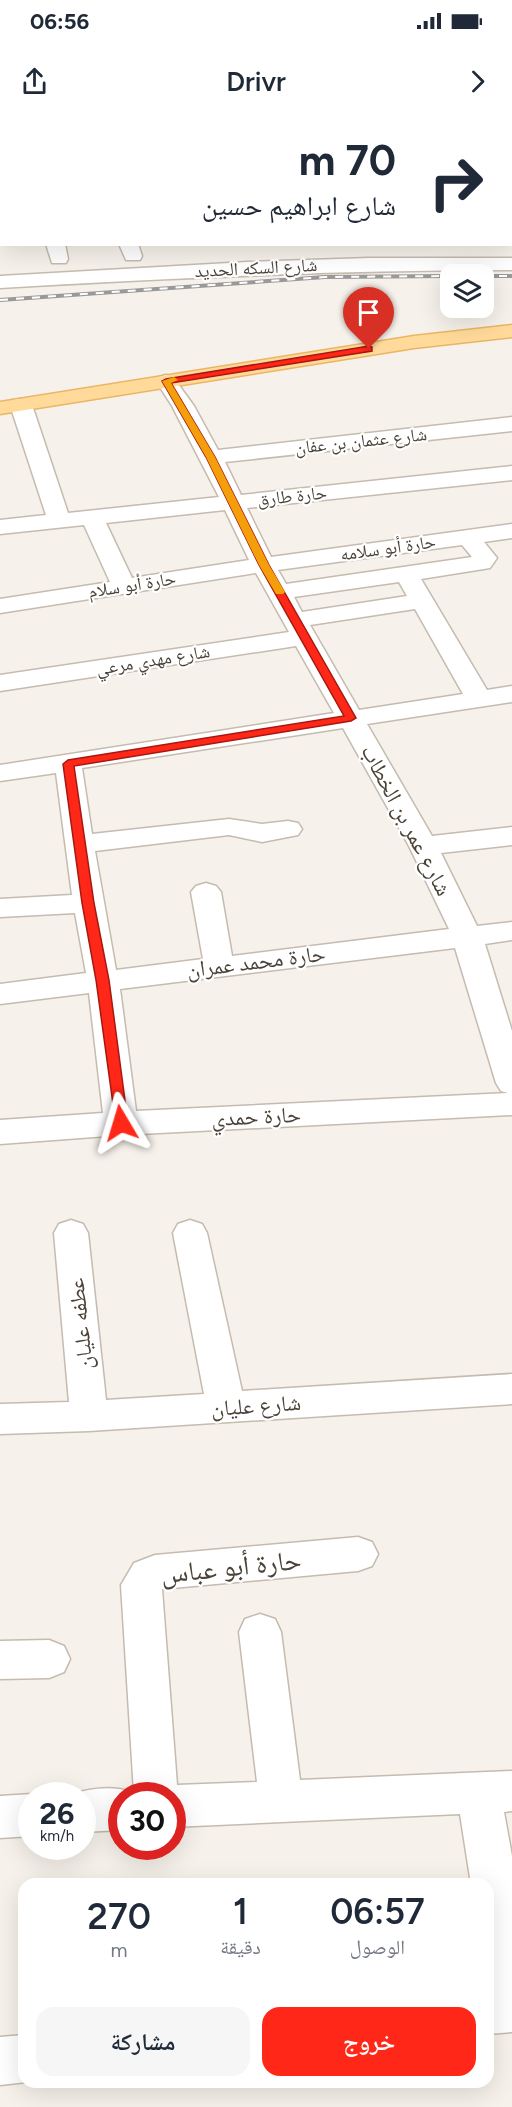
<!DOCTYPE html>
<html lang="ar">
<head>
<meta charset="utf-8">
<style>
  :root { --surface:#fff; --page:#f6f6f7; --text:#1f2937; --muted:#747a83; --accent:#ff2718 }
  body { margin:0; font-family:Figtree,"Noto Naskh Arabic",sans-serif; background:var(--page); color:var(--text); direction:rtl; height:100vh; display:flex; flex-direction:column; font-size:22px; white-space:nowrap }
  * { box-sizing:border-box; margin:0 }
  p { font-size:20px; color:var(--muted) }
  .icon { flex:none; width:33px; height:33px; fill:none; stroke:currentColor; stroke-width:2; stroke-linecap:round; stroke-linejoin:round }
  .map { position:relative; flex:1; overflow:hidden; direction:ltr }
  .details { position:absolute; left:18px; top:1758px; width:476px; height:210px; display:flex; flex-direction:column; background:var(--surface); border-radius:18px; box-shadow:0 6px 24px #0002; direction:rtl }
  .details>* { flex:none }
  .guide { position:absolute; left:0px; top:0px; width:513px; height:126px; box-shadow:0 6px 24px #0002; direction:rtl; background:#fff; color:var(--text); overflow:hidden }
  .fabs { position:absolute; left:440px; top:144px; display:grid; gap:12px }
  .fabs a { display:grid; place-items:center; width:54px; height:54px; border-radius:12px; background:var(--surface); box-shadow:0 6px 24px #0002; font-size:30px }
  .speed { position:absolute; left:18px; top:1662px; display:flex; gap:12px; font-size:30px; font-weight:700; text-align:center }
  .speed>* { display:grid; place-content:center; width:78px; height:78px; border-radius:50%; background:var(--surface); box-shadow:0 6px 24px #0002; line-height:1 }
  .speed small { font-size:15px; font-weight:400 }
  .speed .limit { border:9px solid #d22; background:#fff; color:#111 }
  .pin { position:absolute; display:grid; place-items:center; width:51px; height:51px; color:#fff; margin:-62px -26px; border-radius:50% 50% 50% 0; rotate:-45deg; box-shadow:0 0 6px #0007 }
  .pin .icon { rotate:45deg }
  .me { position:absolute; width:66px; margin:-33px; rotate:353deg; stroke-linejoin:round; filter:drop-shadow(0 0 4px #0008) }
  .turn { display:flex; align-items:center; gap:21px; height:126px; padding:0 18px; font-size:27px }
  .turn .icon { width:78px; height:78px; stroke-width:2.5 }
  .turn b { display:block; font-size:42px; line-height:51px }
  .eta { display:flex; justify-content:space-evenly; align-items:center; height:102px; text-align:center }
  .eta b { font-size:36px; font-weight:600; line-height:42px }
  .cta { display:flex; gap:12px; margin-top:auto; padding:12px 18px }
  .cta a { flex:1; height:69px; border-radius:18px; background:var(--accent); color:#fff; font-size:24px; font-weight:600; line-height:69px; text-align:center }
  .cta a+a { background:var(--page); color:var(--text) }
  .status { display:flex; justify-content:space-between; align-items:center; height:42px; padding:0 30px; background:var(--surface); direction:ltr }
  .status svg { height:16px; fill:currentColor }
  header { display:flex; justify-content:space-between; align-items:center; height:78px; padding:0 18px; background:var(--surface); font-size:27px; font-weight:600 }
  .map>svg:first-child { display:block }
  .lines { fill:none; stroke-linecap:round; stroke-linejoin:round }
  .minor-casing { stroke:#c5bbaf; stroke-width:3 }
  .major-casing { stroke:#eab664; stroke-width:3 }
  .minor { fill:#fff; fill-rule:evenodd }
  .major { fill:#ffda9a; fill-rule:evenodd }
  .rail-casing { stroke:#999; stroke-width:4 }
  .rail { stroke:#fff; stroke-width:2; stroke-dasharray:8; stroke-linecap:butt }
  .route { fill:#ff2718; stroke:#a61910; stroke-width:1.5 }
  .slow { fill:#f59e0b }
  .labels { text-anchor:middle; stroke-width:4.5; stroke-linejoin:round; paint-order:stroke }
  .far-street-label { font-size:18px; fill:#4b4238; stroke:#fff }
  .street-label { font-size:22px; fill:#4b4238; stroke:#fff }
  .near-street-label { font-size:27px; fill:#4b4238; stroke:#fff }
</style>
</head>
<body>
<div class="status"><b>06:56</b><svg viewBox="0 0 49 12"><path d="M0 12V9h3v3zM5 12V6h3v6zM10 12V3h3v9zM15 12V0h3v12zM26 1h20v11H26zM47 4h2v5h-2z"/></svg></div>
<header><svg class="icon" aria-label="forward" viewBox="0 0 24 24"><path d="M9 5l7 7-7 7"/></svg>Drivr<svg class="icon" aria-label="share" viewBox="0 0 24 24"><path d="M12 15V3M7 8l5-5 5 5M5 13v7h14v-7"/></svg></header>
<div class="map">
<svg width="512" height="1987" viewBox="0 0 512 1987">
  <rect width="100%" height="100%" fill="#f6f1ea"/>
  <g class="lines">
    <g class="minor-casing">
      <g id="minor">
        <path d="M 129,0 L 145,0 L 146,2 L 129,2 Z"/>
        <path d="M 258,0 L 274,0 L 275,2 L 258,2 Z"/>
        <path d="M 358,0 L 374,0 L 375,2 L 358,2 Z"/>
        <path d="M 446,0 L 464,0 L 465,2 L 447,2 Z"/>
        <rect x="0" y="63" width="2" height="10"/>
        <path d="M 46,124 L 65,124 L 68,139 L 66,143 L 52,143 Z"/>
        <path d="M 119,124 L 138,124 L 142,136 L 140,140 L 126,140 Z"/>
        <path d="M 369,138 L 512,138 L 512,150 C 341,150 171,158 0,168 L 0,156 L 247,142 Z"/>
        <path d="M 166,255 L 173,257 L 194,286 L 218,330 L 512,297 L 512,311 L 225,342 L 241,375 L 512,346 L 512,360 L 247,388 L 271,437 L 512,404 L 512,418 L 484,422 L 497,438 L 490,448 L 421,459 L 487,570 L 512,566 L 512,582 L 367,604 L 432,716 L 512,707 L 512,725 L 441,733 L 477,806 L 512,802 L 512,820 L 485,824 L 512,911 L 512,995 L 121,1015 L 0,1024 L 0,1000 L 103,993 L 89,873 L 0,884 L 0,864 L 86,853 L 75,793 L 0,797 L 0,779 L 72,775 L 56,653 L 0,661 L 0,645 L 334,593 L 296,526 L 0,571 L 0,555 L 289,512 L 256,453 L 0,493 L 0,479 L 110,462 L 84,405 L 0,414 L 0,400 L 46,395 L 10,285 L 13,280 L 21,279 L 29,280 L 32,285 L 68,393 L 219,377 L 172,286 L 156,261 L 159,257 ZM 225,390 L 249,440 L 132,458 L 106,403 ZM 462,425 L 472,437 L 286,464 L 278,450 ZM 399,462 L 407,476 L 302,492 L 294,477 ZM 415,489 L 463,574 L 359,590 L 310,505 ZM 343,608 L 409,726 L 449,809 L 232,836 L 221,772 L 216,766 L 206,763 L 196,766 L 191,772 L 203,839 L 116,850 L 95,731 L 229,715 L 262,722 L 298,715 L 302,709 L 298,703 L 288,701 L 262,704 L 229,699 L 92,714 L 82,648 ZM 455,828 L 496,963 L 501,971 L 508,973 L 136,991 L 120,869 Z"/>
        <path d="M 71,1100 L 83,1104 L 88,1113 L 106,1280 L 204,1274 L 173,1113 L 178,1104 L 190,1100 L 202,1104 L 207,1113 L 242,1271 L 512,1254 L 512,1284 L 89,1311 L 0,1314 L 0,1284 L 69,1282 L 54,1113 L 59,1104 Z"/>
        <path d="M 358,1417 L 372,1422 L 378,1434 L 372,1446 L 358,1451 L 162,1469 L 177,1665 L 257,1662 L 239,1512 L 245,1499 L 260,1494 L 275,1499 L 281,1512 L 300,1660 L 512,1651 L 512,1691 L 504,1692 L 512,1736 L 512,1912 L 488,1914 L 488,1764 L 471,1764 L 460,1694 L 172,1707 L 172,1676 L 122,1676 L 122,1710 L 82,1712 L 82,1676 L 68,1676 C 88,1668 114,1665 134,1673 L 121,1465 L 134,1443 L 155,1435 Z"/>
        <path d="M 49,1520 L 64,1526 L 70,1539 L 64,1552 L 49,1558 L 0,1559 L 0,1521 Z"/>
        <path d="M 32,1674 L 35,1676 L 32,1676 L 32,1716 L 0,1718 L 0,1676 Z"/>
        <path d="M 24,1915 L 24,1962 L 27,1962 L 0,1965 L 0,1917 Z"/>
      </g>
    </g>
    <g class="major-casing">
      <path id="major" d="M 512,205 L 512,217 L 414,228 L 0,294 L 0,282 L 414,216 Z"/>
    </g>
    <use href="#minor" class="minor"/>
    <use href="#major" class="major"/>
    <g class="rail-casing">
      <g id="rail">
        <path d="M 483,156 L 512,156"/>
        <path d="M 0,180 L 325,157 L 450,156"/>
      </g>
    </g>
    <use href="#rail" class="rail"/>
  </g>
  <path class="route" d="M 369,226 L 372,227 L 372,231 L 171,263 L 215,337 L 269,445 L 356,598 L 351,601 L 74,646 L 94,783 L 109,860 L 128,1003 L 126,1006 L 116,1006 L 96,860 L 82,783 L 63,644 L 68,640 L 344,596 L 259,445 L 206,337 L 162,261 L 166,259 Z"/>
  <path class="slow" d="M 174,257 L 178,260 L 171,263 L 215,337 L 269,445 L 285,472 L 283,474 L 276,474 L 259,445 L 206,337 L 162,261 Z"/>
  <g class="labels">
    <g class="far-street-label">
      <text transform="translate(256 148) rotate(-3)" y="6">شارع السكه الحديد</text>
      <text transform="translate(361 321) rotate(-6)" y="6">شارع عثمان بن عفان</text>
      <text transform="translate(292 376) rotate(-6)" y="6">حارة طارق</text>
      <text transform="translate(388 428) rotate(-8)" y="6">حارة أبو سلامه</text>
      <text transform="translate(132 465) rotate(-9)" y="6">حارة أبو سلام</text>
      <text transform="translate(153 540) rotate(-9)" y="6">شارع مهدي مرعي</text>
    </g>
    <g class="street-label">
      <text transform="translate(407 700) rotate(62)" y="8">شارع عمر بن الخطاب</text>
      <text transform="translate(256 841) rotate(-7)" y="8">حارة محمد عمران</text>
      <text transform="translate(256 996) rotate(-3)" y="8">حارة حمدي</text>
      <text transform="translate(80 1204) rotate(-96)" y="8">عطفه عليان</text>
      <text transform="translate(256 1285) rotate(-4)" y="8">شارع عليان</text>
    </g>
    <g class="near-street-label">
      <text transform="translate(231 1447) rotate(-6)" y="9">حارة أبو عباس</text>
    </g>
  </g>
</svg>
<div class="fabs">
<a><svg class="icon" aria-label="layers" viewBox="0 0 24 24"><path d="M12 4l9 5-9 5-9-5zM3 14l9 5 9-5"/></svg></a>
</div>
<div class="speed"><div>26<small>km/h</small></div><div class="limit">30</div></div>
<div class="pin" style="left:369px;top:229px;background:#d93025"><svg class="icon" aria-label="arrive" viewBox="0 0 24 24"><path d="M6 21V4h12l-3 4 3 4H6"/></svg></div>
<svg class="me" style="left:121px;top:1003px" viewBox="-20 -20 40 40"><path d="M0-17L14 15 0 8-14 15z" fill="#ff2718" stroke="#fff" stroke-width="4"/></svg>
<div class="guide">
<div class="turn"><svg class="icon" aria-label="right" viewBox="0 0 24 24"><path d="M7 20v-9h11M14 6l5 5-5 5"/></svg><div><b>70 m</b>شارع ابراهيم حسين</div></div>
</div>
<section class="details">
<div class="eta">
<div><b>06:57</b><p>الوصول</p></div>
<div><b>1</b><p>دقيقة</p></div>
<div><b>270</b><p>m</p></div>
</div>
<div class="cta"><a>خروج</a><a>مشاركة</a></div>
</section>
</div>
</body>
</html>
